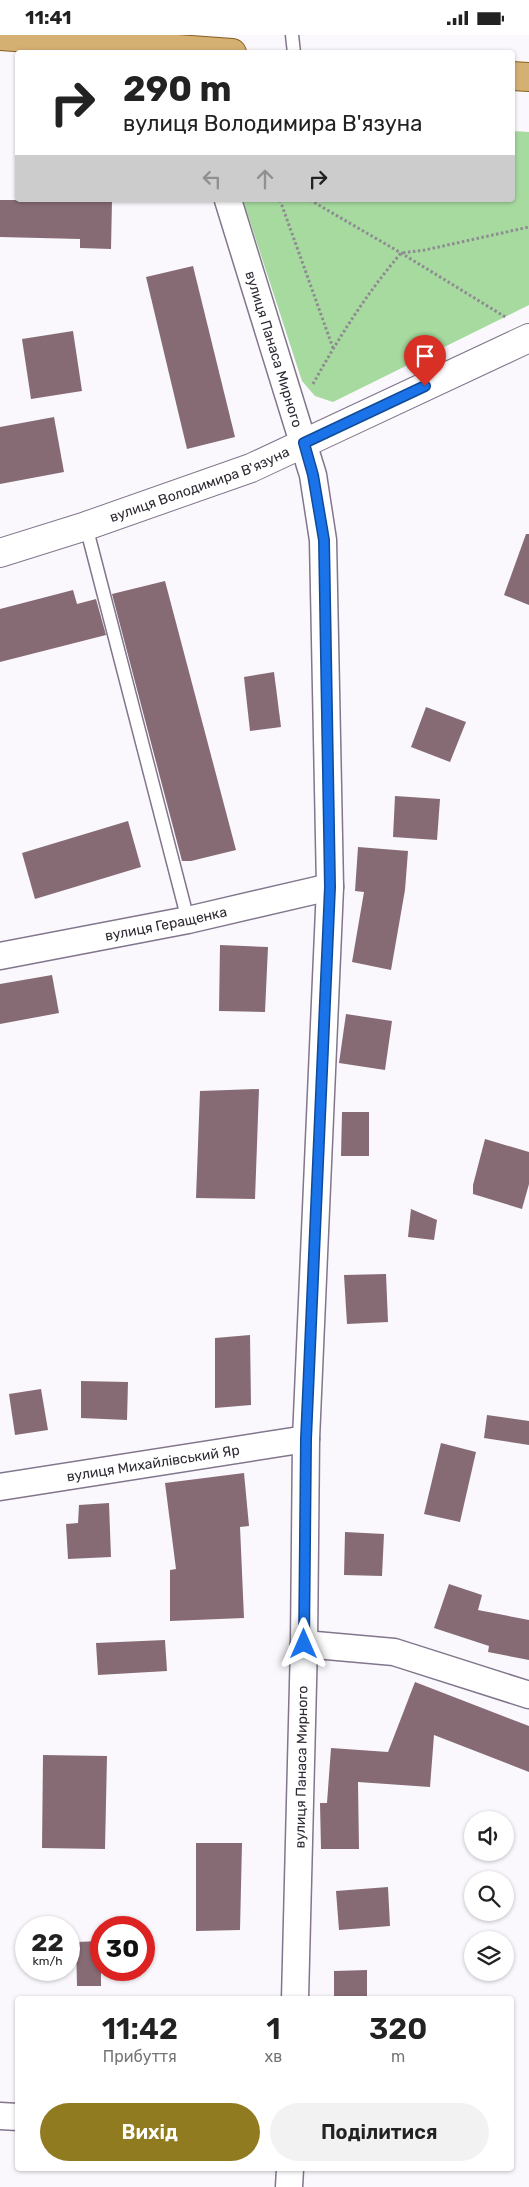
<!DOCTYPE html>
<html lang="uk">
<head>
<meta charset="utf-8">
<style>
  :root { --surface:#fff; --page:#f2f2f2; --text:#222; --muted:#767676; --accent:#917b21 }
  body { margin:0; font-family:Rubik,sans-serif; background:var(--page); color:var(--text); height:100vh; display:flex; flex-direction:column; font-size:19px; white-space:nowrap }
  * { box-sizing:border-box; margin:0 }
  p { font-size:16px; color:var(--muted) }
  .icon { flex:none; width:28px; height:28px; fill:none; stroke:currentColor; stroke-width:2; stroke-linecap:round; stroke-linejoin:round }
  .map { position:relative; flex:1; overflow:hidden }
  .panel { position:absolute; left:15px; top:1961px; width:499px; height:175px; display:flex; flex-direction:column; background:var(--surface); border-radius:5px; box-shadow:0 1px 4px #0004 }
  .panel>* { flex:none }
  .banner { position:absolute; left:15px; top:15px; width:500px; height:152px; border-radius:5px; box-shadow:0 1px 4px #0004; background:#fff; color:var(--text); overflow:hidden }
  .buttons { position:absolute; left:464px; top:1776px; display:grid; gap:10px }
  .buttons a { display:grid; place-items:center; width:50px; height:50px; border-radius:50%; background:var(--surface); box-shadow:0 1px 4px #0004; font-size:25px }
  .speed { position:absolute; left:15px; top:1881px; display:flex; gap:10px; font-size:25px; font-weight:700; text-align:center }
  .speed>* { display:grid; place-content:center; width:65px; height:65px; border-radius:50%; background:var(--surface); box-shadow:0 1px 4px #0004; line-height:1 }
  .speed small { font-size:12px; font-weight:400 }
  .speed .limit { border:8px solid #d22; background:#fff; color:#111 }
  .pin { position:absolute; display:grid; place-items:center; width:42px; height:42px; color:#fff; margin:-51px -21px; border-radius:50% 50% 50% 0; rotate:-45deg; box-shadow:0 0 5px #0007 }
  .pin .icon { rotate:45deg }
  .me { position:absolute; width:55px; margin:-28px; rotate:0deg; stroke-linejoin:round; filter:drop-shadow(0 0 4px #0008) }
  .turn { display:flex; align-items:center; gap:18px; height:105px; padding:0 25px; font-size:22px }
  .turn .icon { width:65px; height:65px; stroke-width:2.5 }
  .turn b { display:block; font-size:35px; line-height:42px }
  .lanes { display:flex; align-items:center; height:48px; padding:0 25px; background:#0003; justify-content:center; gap:25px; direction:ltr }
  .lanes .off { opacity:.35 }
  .eta { display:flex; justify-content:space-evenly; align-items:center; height:85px; text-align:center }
  .eta b { font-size:30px; font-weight:600; line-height:35px }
  .cta { display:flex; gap:10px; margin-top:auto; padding:10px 25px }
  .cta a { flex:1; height:58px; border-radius:30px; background:var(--accent); color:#fff; font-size:20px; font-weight:600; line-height:58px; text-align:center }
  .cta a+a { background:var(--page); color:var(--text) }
  .status { display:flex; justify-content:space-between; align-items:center; height:35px; padding:0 25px; background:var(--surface); direction:ltr }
  .status svg { height:14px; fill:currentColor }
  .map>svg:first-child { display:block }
  .green { fill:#a6da9f }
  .building { fill:#866b75 }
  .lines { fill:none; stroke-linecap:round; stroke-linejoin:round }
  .service-casing { stroke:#82758c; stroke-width:15 }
  .minor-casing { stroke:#82758c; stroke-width:29 }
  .secondary-casing { stroke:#82758c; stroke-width:30 }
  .primary-casing { stroke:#885f20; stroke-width:30 }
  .path { stroke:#8f8b93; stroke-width:3; stroke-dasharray:2.5 2.5; stroke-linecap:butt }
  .service { stroke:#fff; stroke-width:12 }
  .minor { stroke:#fff; stroke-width:26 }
  .secondary { stroke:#fff; stroke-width:28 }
  .primary { stroke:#d5b073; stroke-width:28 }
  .route-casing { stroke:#114b97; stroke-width:12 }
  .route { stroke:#1a73e8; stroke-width:9 }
  .labels { text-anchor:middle; stroke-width:5; stroke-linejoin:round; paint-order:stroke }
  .street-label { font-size:14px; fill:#2e2933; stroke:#fff }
</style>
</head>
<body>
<div class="status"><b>11:41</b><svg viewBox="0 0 49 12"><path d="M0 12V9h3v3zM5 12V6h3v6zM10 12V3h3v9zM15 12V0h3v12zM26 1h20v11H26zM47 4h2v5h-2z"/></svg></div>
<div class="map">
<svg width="529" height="2152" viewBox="0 0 529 2152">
  <rect width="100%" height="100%" fill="#faf8fd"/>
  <path class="green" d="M 513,96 L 529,97 L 529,270 L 333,367 L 315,361 L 302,346 L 243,165 L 512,165 Z"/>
  <g class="building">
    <path d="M 0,165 L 112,165 L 111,214 L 80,213 L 80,204 L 0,202 Z"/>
    <path d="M 193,231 L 235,402 L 187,414 L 146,242 Z"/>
    <path d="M 73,296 L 82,356 L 31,364 L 22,304 Z"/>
    <path d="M 54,382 L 64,437 L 0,449 L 0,392 Z"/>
    <path d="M 526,499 L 529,499 L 529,570 L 504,560 Z"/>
    <path d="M 165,546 L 236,815 L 191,826 L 182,826 L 112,559 Z"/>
    <path d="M 73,555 L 77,569 L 96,564 L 106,600 L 0,627 L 0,574 Z"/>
    <path d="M 274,637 L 281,692 L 250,696 L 244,642 Z"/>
    <path d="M 426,672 L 466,687 L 450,727 L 411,712 Z"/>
    <path d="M 395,761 L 440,764 L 437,805 L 393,802 Z"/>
    <path d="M 128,786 L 141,832 L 35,864 L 22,818 Z"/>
    <path d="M 358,812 L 408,816 L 405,855 L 391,935 L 352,927 L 364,857 L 355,856 Z"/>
    <path d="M 220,910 L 268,912 L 265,977 L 219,976 Z"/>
    <path d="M 52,940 L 59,978 L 0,989 L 0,949 Z"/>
    <path d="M 346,979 L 392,986 L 385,1035 L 339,1028 Z"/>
    <path d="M 259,1054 L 255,1164 L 196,1163 L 200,1056 Z"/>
    <path d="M 342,1077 L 369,1077 L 369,1121 L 341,1121 Z"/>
    <path d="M 485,1104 L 529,1117 L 529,1149 L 522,1174 L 473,1159 L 473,1150 Z"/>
    <path d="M 411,1174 L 437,1185 L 434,1205 L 408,1202 Z"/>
    <path d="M 386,1239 L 388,1287 L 347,1289 L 344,1240 Z"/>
    <path d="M 250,1300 L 251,1370 L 215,1373 L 215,1303 Z"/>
    <path d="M 81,1346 L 128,1347 L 127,1385 L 81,1383 Z"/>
    <path d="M 41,1354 L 48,1395 L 15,1400 L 9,1359 Z"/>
    <path d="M 487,1380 L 529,1386 L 529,1410 L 484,1403 Z"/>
    <path d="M 441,1408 L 476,1417 L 460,1487 L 424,1479 Z"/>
    <path d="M 244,1438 L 249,1491 L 240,1492 L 244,1583 L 170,1586 L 170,1535 L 176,1534 L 165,1448 Z"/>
    <path d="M 109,1468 L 111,1522 L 68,1524 L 66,1489 L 78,1488 L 79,1470 Z"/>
    <path d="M 345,1497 L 384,1499 L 382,1541 L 344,1540 Z"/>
    <path d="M 449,1549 L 482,1560 L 478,1575 L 529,1585 L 529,1625 L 488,1617 L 489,1611 L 434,1593 Z"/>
    <path d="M 165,1605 L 167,1636 L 98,1640 L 96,1608 Z"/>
    <path d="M 415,1647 L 529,1691 L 529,1737 L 434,1700 L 430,1752 L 358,1747 L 359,1814 L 321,1814 L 320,1768 L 327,1768 L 331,1713 L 388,1717 Z"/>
    <path d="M 43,1720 L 107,1721 L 105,1814 L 42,1813 Z"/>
    <path d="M 196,1808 L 242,1808 L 240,1895 L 196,1896 Z"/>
    <path d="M 388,1852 L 390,1891 L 339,1895 L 336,1856 Z"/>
    <path d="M 101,1906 L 101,1951 L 77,1951 L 76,1907 Z"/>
    <path d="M 367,1935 L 367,1964 L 334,1964 L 334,1936 Z"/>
  </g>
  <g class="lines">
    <g class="service-casing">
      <g id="service">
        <path d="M 292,0 L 294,18"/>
        <path d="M 86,491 L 188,885"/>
      </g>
    </g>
    <g class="minor-casing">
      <g id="minor">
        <path id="s1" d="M 228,165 L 313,440 L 323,505 L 330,852 L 306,1404 L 304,1609 L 295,1964"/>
        <path id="s2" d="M 0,921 L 188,885 L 330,852"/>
        <path id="s3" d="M 0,1452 L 306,1404"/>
        <path d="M 304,1609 L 394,1617 L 529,1660"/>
        <path d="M 0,2081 L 18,2082"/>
        <path d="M 289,2152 L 290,2134"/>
      </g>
    </g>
    <g class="secondary-casing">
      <g id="secondary">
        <path id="s4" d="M 0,518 L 86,491 L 251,433 L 529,303"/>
      </g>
    </g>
    <g class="primary-casing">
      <g id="primary">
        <path d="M 0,1 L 232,18"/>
        <path d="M 512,41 L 529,42"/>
      </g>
    </g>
    <g class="path">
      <path d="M 280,165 L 333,313"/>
      <path d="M 310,165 L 401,218 L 507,283"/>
      <path d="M 313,349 C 339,302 367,258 401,218 L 425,215 L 529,192"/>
    </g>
    <use href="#service" class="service"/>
    <use href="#minor" class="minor"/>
    <use href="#secondary" class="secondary"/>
    <use href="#primary" class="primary"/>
  </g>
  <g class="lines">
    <g class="route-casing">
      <path id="route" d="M 304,1609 L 306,1404 L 330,852 L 324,505 L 313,440 L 304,408 L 425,351"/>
    </g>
    <use href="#route" class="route"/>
  </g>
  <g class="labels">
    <g class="street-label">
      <text dy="5" stroke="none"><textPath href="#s1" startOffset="156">вулиця Панаса Мирного</textPath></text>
      <text dy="5" stroke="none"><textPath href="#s4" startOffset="211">вулиця Володимира В'язуна</textPath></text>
      <text dy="5" stroke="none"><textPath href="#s2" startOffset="169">вулиця Геращенка</textPath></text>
      <text dy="5" stroke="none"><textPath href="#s3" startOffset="155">вулиця Михайлівський Яр</textPath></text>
      <text transform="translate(301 1732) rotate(-89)" y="5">вулиця Панаса Мирного</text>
    </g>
  </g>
</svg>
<div class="buttons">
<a><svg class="icon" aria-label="sound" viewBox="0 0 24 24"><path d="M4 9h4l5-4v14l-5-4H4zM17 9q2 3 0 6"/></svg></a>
<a><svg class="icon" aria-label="search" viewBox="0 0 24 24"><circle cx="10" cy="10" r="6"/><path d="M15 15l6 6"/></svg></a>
<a><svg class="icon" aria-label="layers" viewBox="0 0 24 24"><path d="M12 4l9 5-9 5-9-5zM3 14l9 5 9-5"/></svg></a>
</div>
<div class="speed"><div>22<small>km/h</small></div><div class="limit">30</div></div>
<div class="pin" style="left:425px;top:351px;background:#d93025"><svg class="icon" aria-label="arrive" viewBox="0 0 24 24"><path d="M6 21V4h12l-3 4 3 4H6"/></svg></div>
<svg class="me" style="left:304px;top:1609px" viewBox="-20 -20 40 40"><path d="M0-17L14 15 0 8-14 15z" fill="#1a73e8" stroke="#fff" stroke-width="4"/></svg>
<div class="banner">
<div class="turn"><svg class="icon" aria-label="right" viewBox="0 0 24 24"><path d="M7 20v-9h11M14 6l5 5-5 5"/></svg><div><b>290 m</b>вулиця Володимира В'язуна</div></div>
<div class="lanes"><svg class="icon off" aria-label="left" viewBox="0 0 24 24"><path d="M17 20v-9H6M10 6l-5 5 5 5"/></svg><svg class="icon off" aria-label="ahead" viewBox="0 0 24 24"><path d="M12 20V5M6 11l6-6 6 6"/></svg><svg class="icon" aria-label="right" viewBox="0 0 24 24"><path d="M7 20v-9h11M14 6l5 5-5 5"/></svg></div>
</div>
<section class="panel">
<div class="eta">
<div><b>11:42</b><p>Прибуття</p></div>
<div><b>1</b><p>хв</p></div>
<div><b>320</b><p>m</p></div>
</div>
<div class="cta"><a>Вихід</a><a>Поділитися</a></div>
</section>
</div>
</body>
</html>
